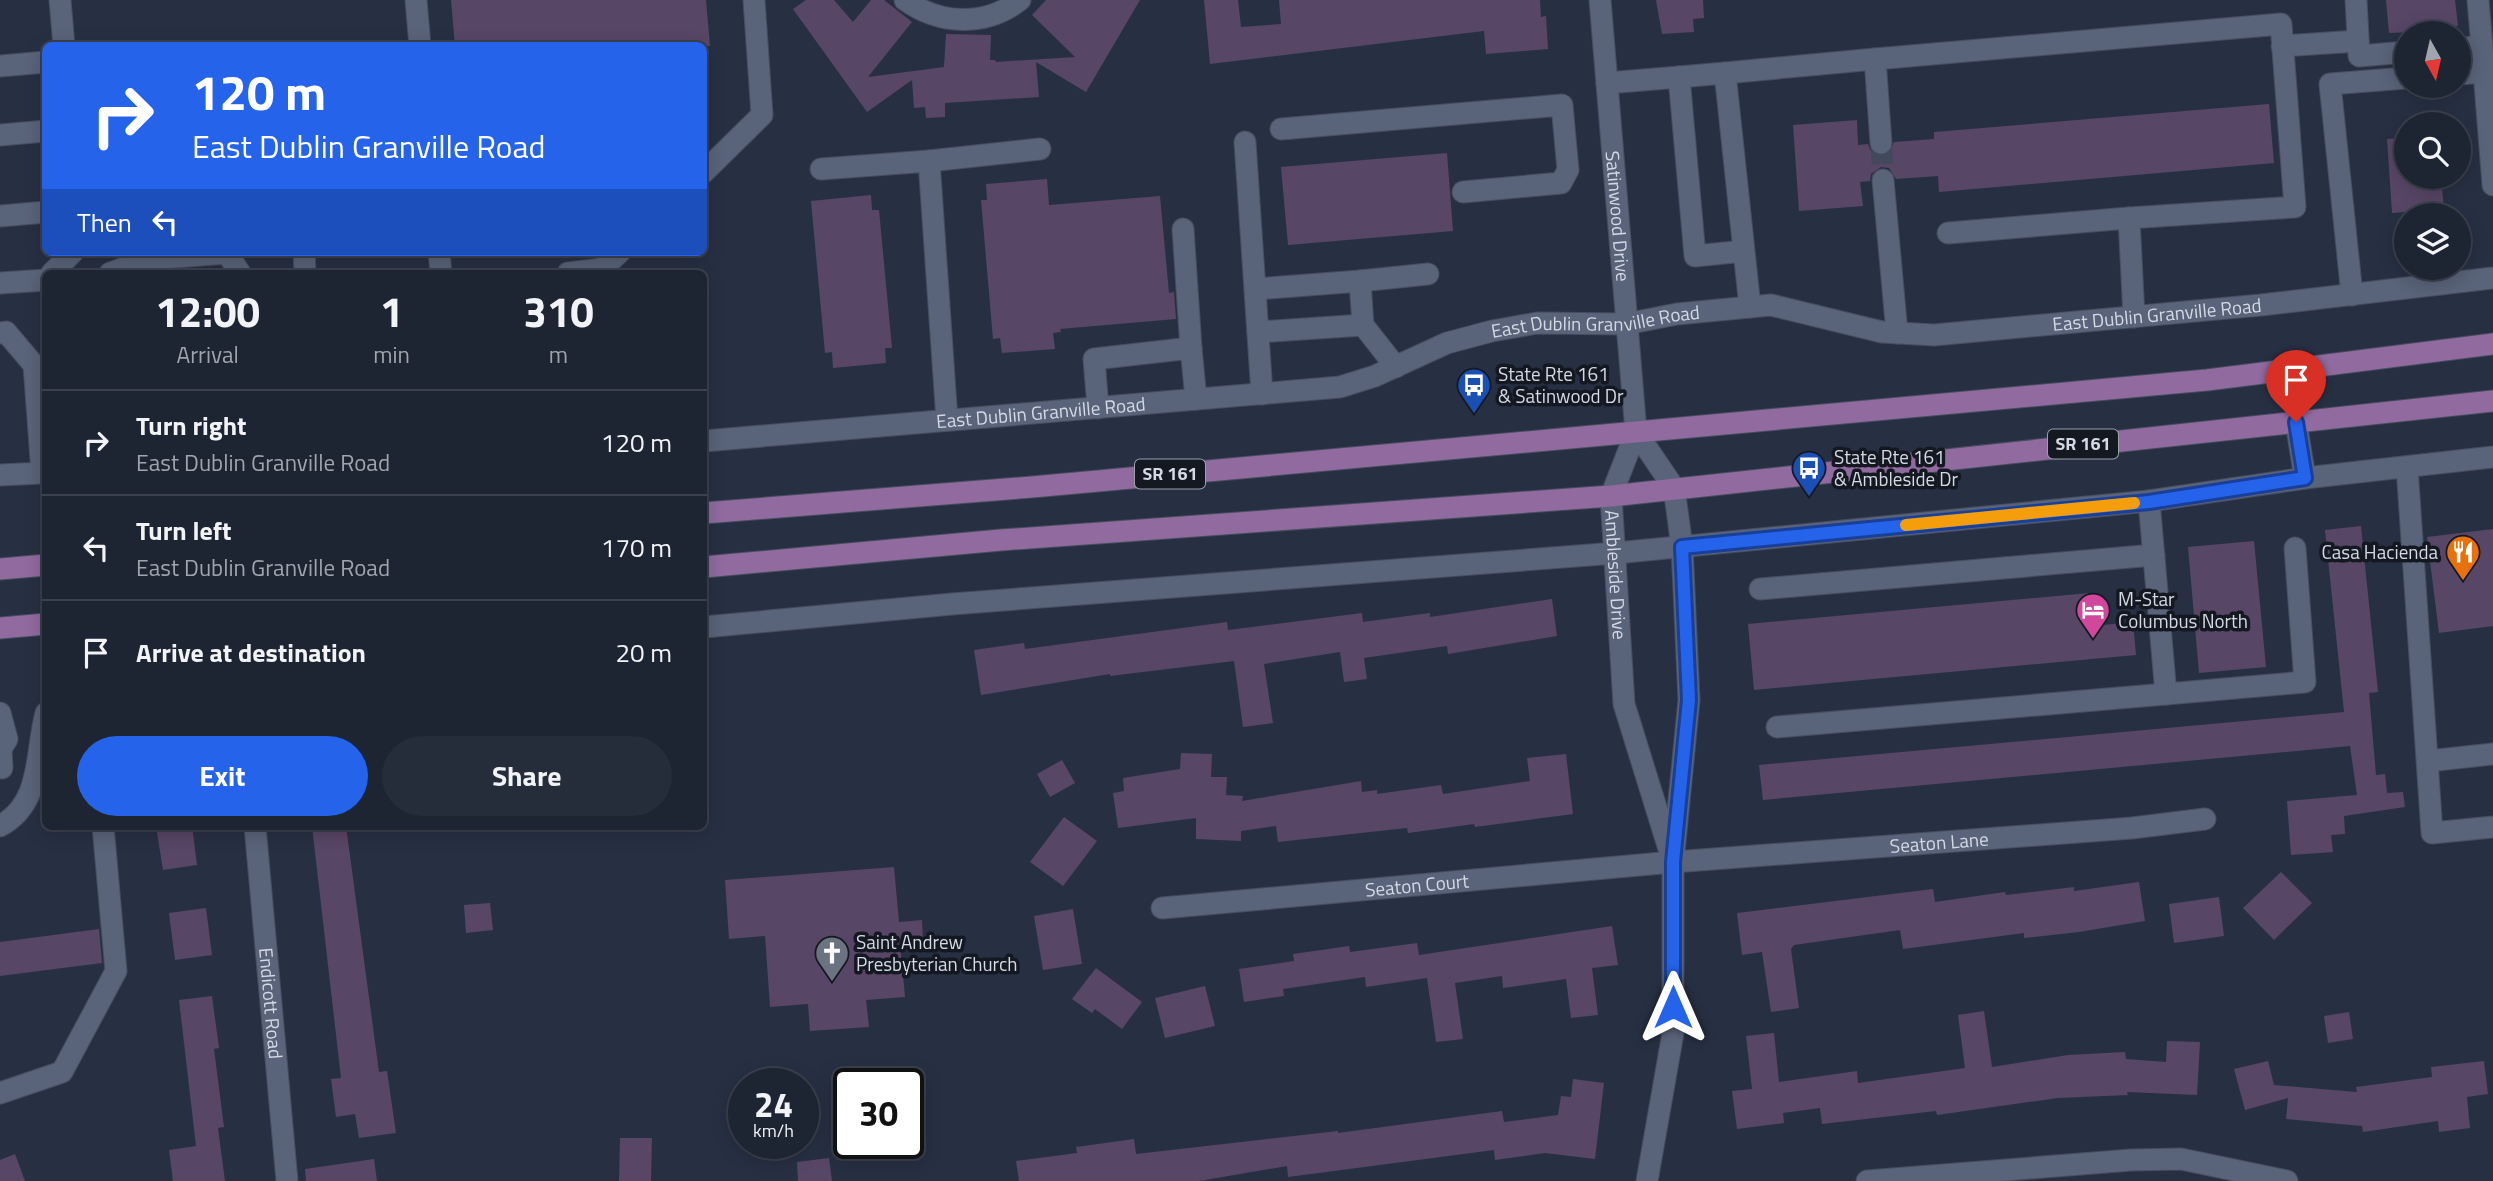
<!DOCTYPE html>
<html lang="en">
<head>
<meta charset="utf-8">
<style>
  :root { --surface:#1d2432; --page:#252c3a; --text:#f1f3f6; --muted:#a0a4ac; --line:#3b414d; --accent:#2563eb }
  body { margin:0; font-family:"Titillium Web",sans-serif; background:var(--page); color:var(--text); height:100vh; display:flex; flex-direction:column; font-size:26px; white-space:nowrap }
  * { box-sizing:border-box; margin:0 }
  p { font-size:23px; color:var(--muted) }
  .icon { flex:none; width:38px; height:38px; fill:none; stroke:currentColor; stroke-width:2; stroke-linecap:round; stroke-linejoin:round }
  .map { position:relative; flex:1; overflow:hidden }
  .details { position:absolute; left:42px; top:270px; width:665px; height:560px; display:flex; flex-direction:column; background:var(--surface); border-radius:10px; box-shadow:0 4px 18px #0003,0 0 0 2px var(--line) }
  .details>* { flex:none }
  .top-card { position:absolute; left:42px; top:42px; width:665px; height:214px; border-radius:10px; box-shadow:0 4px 18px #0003,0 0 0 2px var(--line); background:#2563eb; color:#fff; overflow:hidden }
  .needle { width:46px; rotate:172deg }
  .controls { position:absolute; left:2394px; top:21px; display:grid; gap:14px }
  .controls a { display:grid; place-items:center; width:77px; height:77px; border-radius:50%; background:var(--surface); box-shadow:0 4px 18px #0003,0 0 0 2px var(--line); font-size:35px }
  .speed { position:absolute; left:728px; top:1068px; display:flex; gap:14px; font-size:35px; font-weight:700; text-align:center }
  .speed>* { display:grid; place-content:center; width:91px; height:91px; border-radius:50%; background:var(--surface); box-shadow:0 4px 18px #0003,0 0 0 2px var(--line); line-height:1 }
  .speed small { font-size:18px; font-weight:400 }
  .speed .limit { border:4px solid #111; border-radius:10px; background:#fff; color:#111 }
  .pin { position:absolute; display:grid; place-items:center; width:60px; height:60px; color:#fff; margin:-72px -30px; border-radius:50% 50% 50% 0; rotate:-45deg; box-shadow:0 0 7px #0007 }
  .pin .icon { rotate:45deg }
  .me { position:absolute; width:77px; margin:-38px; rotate:0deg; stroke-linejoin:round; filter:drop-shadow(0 0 5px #0008) }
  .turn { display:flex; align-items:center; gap:24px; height:147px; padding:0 35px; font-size:32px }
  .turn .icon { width:91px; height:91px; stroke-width:2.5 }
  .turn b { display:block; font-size:49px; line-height:60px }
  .then { display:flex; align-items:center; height:66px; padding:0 35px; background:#0003; gap:14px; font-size:26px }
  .eta { display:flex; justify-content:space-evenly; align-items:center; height:119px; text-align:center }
  .eta b { font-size:42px; font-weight:700; line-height:49px }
  .button { display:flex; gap:14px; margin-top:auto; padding:14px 35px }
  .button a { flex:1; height:80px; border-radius:42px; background:var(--accent); color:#fff; font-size:28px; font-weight:700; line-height:80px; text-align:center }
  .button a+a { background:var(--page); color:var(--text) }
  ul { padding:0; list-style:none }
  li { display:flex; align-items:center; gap:21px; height:105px; padding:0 35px; border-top:2px solid var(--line) }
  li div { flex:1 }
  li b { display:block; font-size:26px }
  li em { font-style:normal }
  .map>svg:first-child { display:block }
  .building { fill:#584666 }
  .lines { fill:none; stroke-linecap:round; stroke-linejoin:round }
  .minor-tunnel { stroke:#41495b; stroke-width:21; stroke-dasharray:21 10; stroke-linecap:butt }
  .minor-casing { stroke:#474d5e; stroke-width:23 }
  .major-casing { stroke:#474d5e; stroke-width:23 }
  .minor { stroke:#596379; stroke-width:21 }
  .major { stroke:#916a9f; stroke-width:21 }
  .route-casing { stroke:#184099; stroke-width:18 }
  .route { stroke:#2563eb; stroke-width:12 }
  .slow { stroke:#f59e0b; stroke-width:12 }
  .labels { text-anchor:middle; stroke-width:7; stroke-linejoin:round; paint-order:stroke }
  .shield { fill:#141821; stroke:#9a9faa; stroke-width:2 }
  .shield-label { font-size:18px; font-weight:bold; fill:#d3d9e5 }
  .street-label { font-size:19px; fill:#d3d9e5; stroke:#141821 }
  .poi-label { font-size:19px; fill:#d3d9e5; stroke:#141821; text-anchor:start }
</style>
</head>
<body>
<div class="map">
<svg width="2493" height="1181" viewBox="0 0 2493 1181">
  <rect width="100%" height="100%" fill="#273043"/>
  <g class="building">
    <path d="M 451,0 L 706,0 L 710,46 L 455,46 Z"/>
    <path d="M 806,0 L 834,0 L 853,22 L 871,0 L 884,0 L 912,22 L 868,77 L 944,67 L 946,34 L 991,35 L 990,60 L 995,60 L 996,62 L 1075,57 L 1032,15 L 1046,0 L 1140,0 L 1086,92 L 1036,62 L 1039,97 L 945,103 L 945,117 L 926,118 L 925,107 L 914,108 L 912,80 L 867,112 L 793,9 Z"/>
    <path d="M 1204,0 L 1238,0 L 1241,27 L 1281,24 L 1279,0 L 1540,0 L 1541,17 L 1546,16 L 1548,49 L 1486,54 L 1484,31 L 1210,64 Z"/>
    <path d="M 1656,0 L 1703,0 L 1704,18 L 1693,19 L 1694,32 L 1662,34 Z"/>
    <path d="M 2386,0 L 2455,0 L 2458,26 L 2436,28 L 2436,31 L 2389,33 Z"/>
    <path d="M 2269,104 L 2274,163 L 1939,192 L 1938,176 L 1896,179 L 1889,168 L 1881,167 L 1871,174 L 1870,181 L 1860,182 L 1863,206 L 1799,211 L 1793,125 L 1857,120 L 1858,145 L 1868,144 L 1871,151 L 1881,156 L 1889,153 L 1894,142 L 1934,139 L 1934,132 Z"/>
    <path d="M 2406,138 L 2406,177 L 2441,177 L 2444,209 L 2392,213 L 2387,139 Z"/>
    <path d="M 1447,153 L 1453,231 L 1288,245 L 1281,167 Z"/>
    <path d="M 1047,179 L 1049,205 L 1160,196 L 1169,293 L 1174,292 L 1176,319 L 1060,329 L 1061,332 L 1053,333 L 1055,349 L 1002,353 L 1000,338 L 993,339 L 981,200 L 987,200 L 986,184 Z"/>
    <path d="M 871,195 L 872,210 L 879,210 L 892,348 L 885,348 L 886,363 L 833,368 L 832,352 L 825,353 L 811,201 Z"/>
    <path d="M 2361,526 L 2378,692 L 2369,693 L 2376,775 L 2385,774 L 2387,793 L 2403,792 L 2405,807 L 2344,816 L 2345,834 L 2331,835 L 2333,852 L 2291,855 L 2287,801 L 2357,795 L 2350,746 L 1763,800 L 1759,765 L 2344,712 L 2325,530 Z"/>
    <path d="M 2493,529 L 2493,626 L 2439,633 L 2427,537 Z"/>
    <path d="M 2254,541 L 2266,667 L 2199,673 L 2188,547 Z"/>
    <path d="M 2090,593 L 2093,626 L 2133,622 L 2136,655 L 1754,690 L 1748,624 Z"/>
    <path d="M 1552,599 L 1557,636 L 1448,654 L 1447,646 L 1364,658 L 1367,679 L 1344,682 L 1340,652 L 1264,664 L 1273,723 L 1243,727 L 1234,661 L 1110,676 L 1110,674 L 981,695 L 974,650 L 1024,643 L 1025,649 L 1227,622 L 1228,630 L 1362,613 L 1363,622 L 1430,613 L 1430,617 Z"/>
    <path d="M 1181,753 L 1212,754 L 1211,777 L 1227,777 L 1226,795 L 1243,796 L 1242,801 L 1361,781 L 1362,792 L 1377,790 L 1377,794 L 1441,785 L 1443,794 L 1530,781 L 1527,758 L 1566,754 L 1573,814 L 1475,827 L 1474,824 L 1408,833 L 1407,828 L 1278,842 L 1276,826 L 1241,831 L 1241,841 L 1196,839 L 1196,818 L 1118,828 L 1113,793 L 1124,791 L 1123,778 L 1180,769 Z"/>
    <path d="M 1062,760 L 1075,783 L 1050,797 L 1037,774 Z"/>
    <path d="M 1064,817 L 1097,841 L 1063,886 L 1030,862 Z"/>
    <path d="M 156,826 L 192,826 L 197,865 L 163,870 Z"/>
    <path d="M 312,826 L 346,826 L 379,1072 L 387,1071 L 396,1133 L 359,1138 L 355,1114 L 336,1117 L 331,1079 L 341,1078 Z"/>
    <path d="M 894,867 L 899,922 L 922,920 L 923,942 L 900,943 L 905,997 L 866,1000 L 869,1027 L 810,1031 L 808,1004 L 770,1007 L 765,936 L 729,939 L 725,880 Z"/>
    <path d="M 2281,872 L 2312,903 L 2274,940 L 2243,908 Z"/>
    <path d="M 2139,882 L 2145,921 L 2079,932 L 2024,938 L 2024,933 L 1903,949 L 1900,930 L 1794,945 L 1791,949 L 1799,1008 L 1771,1012 L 1762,952 L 1742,955 L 1737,913 L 1933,889 L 1935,902 L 2005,892 L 2006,895 L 2074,887 L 2074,891 Z"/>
    <path d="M 2219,897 L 2224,936 L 2174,943 L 2169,904 Z"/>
    <path d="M 490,903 L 493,930 L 466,933 L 464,905 Z"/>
    <path d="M 206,908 L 212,955 L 175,960 L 169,913 Z"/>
    <path d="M 1073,909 L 1082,964 L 1043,970 L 1034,916 Z"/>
    <path d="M 1612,926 L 1618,965 L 1592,968 L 1598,1015 L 1571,1018 L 1566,979 L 1503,988 L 1502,976 L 1455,983 L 1463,1039 L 1436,1042 L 1427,978 L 1366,987 L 1365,977 L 1283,989 L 1284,996 L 1244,1002 L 1239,969 L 1294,961 L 1293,954 L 1349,946 L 1350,952 L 1417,943 L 1419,955 Z"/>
    <path d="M 99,929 L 102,963 L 0,976 L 0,942 Z"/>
    <path d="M 1096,968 L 1142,1002 L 1122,1029 L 1095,1009 L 1092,1013 L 1072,999 Z"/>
    <path d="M 1205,986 L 1215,1026 L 1165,1038 L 1155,998 Z"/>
    <path d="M 212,996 L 219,1048 L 214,1049 L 224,1127 L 218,1128 L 225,1181 L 173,1181 L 169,1150 L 196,1146 L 179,1000 Z"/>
    <path d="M 1984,1011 L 1992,1067 L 2068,1055 L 2125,1052 L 2126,1059 L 2166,1062 L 2167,1041 L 2200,1042 L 2197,1095 L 2127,1092 L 2128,1095 L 2058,1098 L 1937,1115 L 1936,1111 L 1822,1124 L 1820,1108 L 1783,1113 L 1784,1123 L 1737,1129 L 1732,1091 L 1752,1089 L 1746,1036 L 1774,1033 L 1779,1082 L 1857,1071 L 1858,1083 L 1965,1068 L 1958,1015 Z"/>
    <path d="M 2349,1012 L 2353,1039 L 2328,1043 L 2324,1016 Z"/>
    <path d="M 2268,1061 L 2274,1085 L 2357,1092 L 2356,1087 L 2432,1077 L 2431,1067 L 2484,1061 L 2488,1094 L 2467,1097 L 2470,1128 L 2439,1132 L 2438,1121 L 2363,1132 L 2362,1126 L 2286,1119 L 2288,1098 L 2245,1110 L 2234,1069 Z"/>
    <path d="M 1573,1079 L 1604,1083 L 1595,1159 L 1545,1153 L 1495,1160 L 1494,1150 L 1288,1177 L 1287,1166 L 1199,1181 L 1019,1181 L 1016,1161 L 1077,1153 L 1076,1147 L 1134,1139 L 1136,1154 L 1338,1131 L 1338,1133 L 1502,1111 L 1504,1122 L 1558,1115 L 1561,1096 L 1571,1097 Z"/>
    <path d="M 620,1138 L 652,1138 L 651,1181 L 619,1181 Z"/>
    <path d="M 15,1154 L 25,1181 L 0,1181 L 0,1160 Z"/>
    <path d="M 829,1158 L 832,1181 L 798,1181 L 797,1162 Z"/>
    <path d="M 374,1159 L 377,1181 L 306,1181 L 305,1169 Z"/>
  </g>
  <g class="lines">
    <path class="minor-tunnel" d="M 1881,143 L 1883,180"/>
    <g class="minor-casing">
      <g id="minor">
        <path d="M 60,0 L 64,46"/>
        <path d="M 416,0 L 420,46"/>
        <path d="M 905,0 C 940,25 985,27 1020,0"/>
        <path id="s1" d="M 1600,0 L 1636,432 L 1611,496 L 1624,704 L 1673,862"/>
        <path d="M 2356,0 L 2359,56 L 2406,52"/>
        <path d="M 2478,0 L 2484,72"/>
        <path d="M 2282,46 L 2358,41"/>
        <path d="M 2459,48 L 2482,47"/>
        <path d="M 0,66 L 46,62"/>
        <path d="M 1725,73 L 1875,59"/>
        <path d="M 2459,74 L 2484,72 L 2493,185"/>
        <path d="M 1607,83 L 1679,77"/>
        <path d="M 1281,129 L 1562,105 L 1568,170 L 1561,183 L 1463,192"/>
        <path d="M 0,135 L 46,131"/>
        <path d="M 1245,142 L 1262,394"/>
        <path d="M 1881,143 L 1875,59 L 2281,24 L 2295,207 L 2129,218 L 2134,317"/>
        <path d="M 821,169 L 929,161"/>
        <path d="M 704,172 L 762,115 L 754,0"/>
        <path d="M 1883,180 L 1897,333"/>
        <path d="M 0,216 L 46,212"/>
        <path d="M 1183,229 L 1191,348"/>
        <path d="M 1948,233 L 2129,218"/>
        <path d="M 1744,251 L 1695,256 L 1679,77 L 1725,73 L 1750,307"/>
        <path d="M 304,252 L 305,273"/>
        <path d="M 439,252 L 441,273"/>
        <path d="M 52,273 L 73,252"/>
        <path d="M 110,273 L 150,259 L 227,253 L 240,273"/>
        <path d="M 568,273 L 602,269 L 620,252"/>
        <path d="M 0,283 L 46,280"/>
        <path d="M 1255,289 L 1360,281"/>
        <path d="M 2352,295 L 2330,84 L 2406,78"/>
        <path d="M 1258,332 L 1363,325"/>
        <path d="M 0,333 L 6,332 L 34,365 L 42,473 L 0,475"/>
        <path d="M 1396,367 L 1363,325 L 1360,281 L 1428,274"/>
        <path d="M 1098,408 L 1094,359 L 1191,348 L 1196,399"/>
        <path d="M 947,420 L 929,161 L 1040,149"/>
        <path d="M 2296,422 L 2305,478"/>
        <path d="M 1636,432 L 1674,488 L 1682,547 L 1689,700 L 1673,862 L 1673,1033 L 1647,1181"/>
        <path id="s2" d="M 704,441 L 1340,387 L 1375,376 L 1447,343 L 1492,331 L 1537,323 L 1626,324 L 1677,314 L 1771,305 L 1882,332 L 1934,335 L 2261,305 L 2493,278"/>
        <path d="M 2407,467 L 2432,833 L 2493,827"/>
        <path d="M 1760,589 L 2154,555"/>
        <path d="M 704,627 L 952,604 L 1616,553 L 2149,501 L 2305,478 L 2493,457"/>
        <path d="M 2166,694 L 2305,682 L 2295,548"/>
        <path d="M 0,713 L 7,739 L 1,749 L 2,768"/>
        <path d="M 1777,727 L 2166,694 L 2149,501"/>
        <path d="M 2428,761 L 2493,754"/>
        <path d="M 0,826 C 43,803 35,753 46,713"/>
        <path id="s3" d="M 255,826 L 287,1181"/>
        <path id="s4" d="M 1162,908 L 1673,862 L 2132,828 L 2205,819"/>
        <path d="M 0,1093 L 62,1072 L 116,971 L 103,826"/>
        <path d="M 1867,1181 L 2131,1160 L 2181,1159 L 2287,1181"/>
      </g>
    </g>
    <g class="major-casing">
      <g id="major">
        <path d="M 704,513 L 1032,487 L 2207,380 L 2493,344"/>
        <path d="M 704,567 L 1001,540 L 1611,496 L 2493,401"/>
        <path d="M 0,569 L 46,565"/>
        <path d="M 0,628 L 46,624"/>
      </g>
    </g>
    <use href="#minor" class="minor"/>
    <use href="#major" class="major"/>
  </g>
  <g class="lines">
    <g class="route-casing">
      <path id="route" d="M 1673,1007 L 1673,862 L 1689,700 L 1682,547 L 2149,502 L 2305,478 L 2296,422"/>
    </g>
    <use href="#route" class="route"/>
    <path class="slow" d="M 1906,525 L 2134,503"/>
  </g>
  <defs>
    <g id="bus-pin" transform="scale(1.75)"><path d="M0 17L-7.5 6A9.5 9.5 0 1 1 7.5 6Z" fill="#1a4fb4" stroke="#141821"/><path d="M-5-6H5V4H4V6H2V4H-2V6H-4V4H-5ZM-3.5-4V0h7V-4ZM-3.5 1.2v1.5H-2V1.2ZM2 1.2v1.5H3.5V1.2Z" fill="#fff"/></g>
    <g id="restaurant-pin" transform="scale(1.75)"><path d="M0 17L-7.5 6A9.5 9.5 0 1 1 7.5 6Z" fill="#e8710a" stroke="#141821"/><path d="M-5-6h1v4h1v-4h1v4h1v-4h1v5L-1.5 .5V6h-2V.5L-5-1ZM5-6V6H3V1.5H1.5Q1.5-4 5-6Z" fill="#fff"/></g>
    <g id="hotel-pin" transform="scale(1.75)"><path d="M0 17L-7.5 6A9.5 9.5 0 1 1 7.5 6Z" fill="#d1479c" stroke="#141821"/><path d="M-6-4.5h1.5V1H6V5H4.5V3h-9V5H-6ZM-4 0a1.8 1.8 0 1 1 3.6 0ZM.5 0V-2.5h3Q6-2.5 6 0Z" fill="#fff"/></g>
    <g id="church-pin" transform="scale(1.75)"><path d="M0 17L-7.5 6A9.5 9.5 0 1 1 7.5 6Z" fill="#6b7280" stroke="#141821"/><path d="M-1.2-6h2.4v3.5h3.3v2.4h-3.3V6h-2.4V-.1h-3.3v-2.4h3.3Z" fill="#fff"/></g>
  </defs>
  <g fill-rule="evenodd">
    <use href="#bus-pin" x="1474" y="385"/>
    <use href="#bus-pin" x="1809" y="468"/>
    <use href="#restaurant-pin" x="2463" y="552"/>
    <use href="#hotel-pin" x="2093" y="610"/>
    <use href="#church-pin" x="832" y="953"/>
  </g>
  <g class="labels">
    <g class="shield">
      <rect x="2048" y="429.5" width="70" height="29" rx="5"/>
      <rect x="1135" y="459.5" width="70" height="29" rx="5"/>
    </g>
    <g class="shield-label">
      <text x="2083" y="450">SR 161</text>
      <text x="1170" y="480">SR 161</text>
    </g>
    <g class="street-label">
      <text dy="7" stroke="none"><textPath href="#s1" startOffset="217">Satinwood Drive</textPath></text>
      <text dy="7" stroke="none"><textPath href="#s2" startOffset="1472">East Dublin Granville Road</textPath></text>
      <text dy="7" stroke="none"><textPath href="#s2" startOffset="905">East Dublin Granville Road</textPath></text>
      <text dy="7" stroke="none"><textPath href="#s2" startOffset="338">East Dublin Granville Road</textPath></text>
      <text dy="7" stroke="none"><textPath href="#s1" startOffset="581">Ambleside Drive</textPath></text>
      <text dy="7" stroke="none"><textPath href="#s4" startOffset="780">Seaton Lane</textPath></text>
      <text dy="7" stroke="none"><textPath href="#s4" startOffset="256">Seaton Court</textPath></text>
      <text dy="7" stroke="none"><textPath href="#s3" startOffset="178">Endicott Road</textPath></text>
    </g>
    <g class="poi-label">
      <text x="1498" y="381">State Rte 161<tspan x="1498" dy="22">&amp; Satinwood Dr</tspan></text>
      <text x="1834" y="464">State Rte 161<tspan x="1834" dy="22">&amp; Ambleside Dr</tspan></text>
      <text x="2438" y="559" text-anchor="end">Casa Hacienda</text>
      <text x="2118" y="606">M-Star<tspan x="2118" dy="22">Columbus North</tspan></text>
      <text x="856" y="949">Saint Andrew<tspan x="856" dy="22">Presbyterian Church</tspan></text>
    </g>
  </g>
</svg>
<div class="controls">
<a><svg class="needle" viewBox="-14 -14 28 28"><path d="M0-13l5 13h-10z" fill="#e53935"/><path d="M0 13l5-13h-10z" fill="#a0a4ac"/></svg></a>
<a><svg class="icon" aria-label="search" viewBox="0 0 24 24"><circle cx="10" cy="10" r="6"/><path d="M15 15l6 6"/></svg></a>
<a><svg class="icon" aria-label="layers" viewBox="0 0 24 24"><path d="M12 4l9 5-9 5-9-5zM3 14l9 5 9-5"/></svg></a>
</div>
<div class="speed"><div>24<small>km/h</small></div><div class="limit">30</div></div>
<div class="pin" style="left:2296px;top:422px;background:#d93025"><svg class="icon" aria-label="arrive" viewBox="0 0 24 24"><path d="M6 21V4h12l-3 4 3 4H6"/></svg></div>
<svg class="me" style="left:1673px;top:1007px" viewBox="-20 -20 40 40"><path d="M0-17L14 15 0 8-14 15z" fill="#2563eb" stroke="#fff" stroke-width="4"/></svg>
<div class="top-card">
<div class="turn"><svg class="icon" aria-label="right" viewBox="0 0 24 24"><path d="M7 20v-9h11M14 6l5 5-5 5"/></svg><div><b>120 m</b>East Dublin Granville Road</div></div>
<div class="then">Then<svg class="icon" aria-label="left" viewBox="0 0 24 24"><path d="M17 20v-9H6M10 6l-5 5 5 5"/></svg></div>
</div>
<section class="details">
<div class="eta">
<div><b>12:00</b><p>Arrival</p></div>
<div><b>1</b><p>min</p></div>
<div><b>310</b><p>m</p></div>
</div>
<ul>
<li><svg class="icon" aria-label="right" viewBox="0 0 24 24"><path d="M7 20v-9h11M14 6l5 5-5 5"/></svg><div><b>Turn right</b><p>East Dublin Granville Road</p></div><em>120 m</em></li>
<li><svg class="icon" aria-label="left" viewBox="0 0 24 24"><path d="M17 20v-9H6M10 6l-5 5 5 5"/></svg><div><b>Turn left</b><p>East Dublin Granville Road</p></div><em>170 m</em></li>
<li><svg class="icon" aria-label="arrive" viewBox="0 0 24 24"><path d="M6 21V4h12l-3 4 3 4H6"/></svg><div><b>Arrive at destination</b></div><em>20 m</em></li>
</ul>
<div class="button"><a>Exit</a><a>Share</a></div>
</section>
</div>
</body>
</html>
